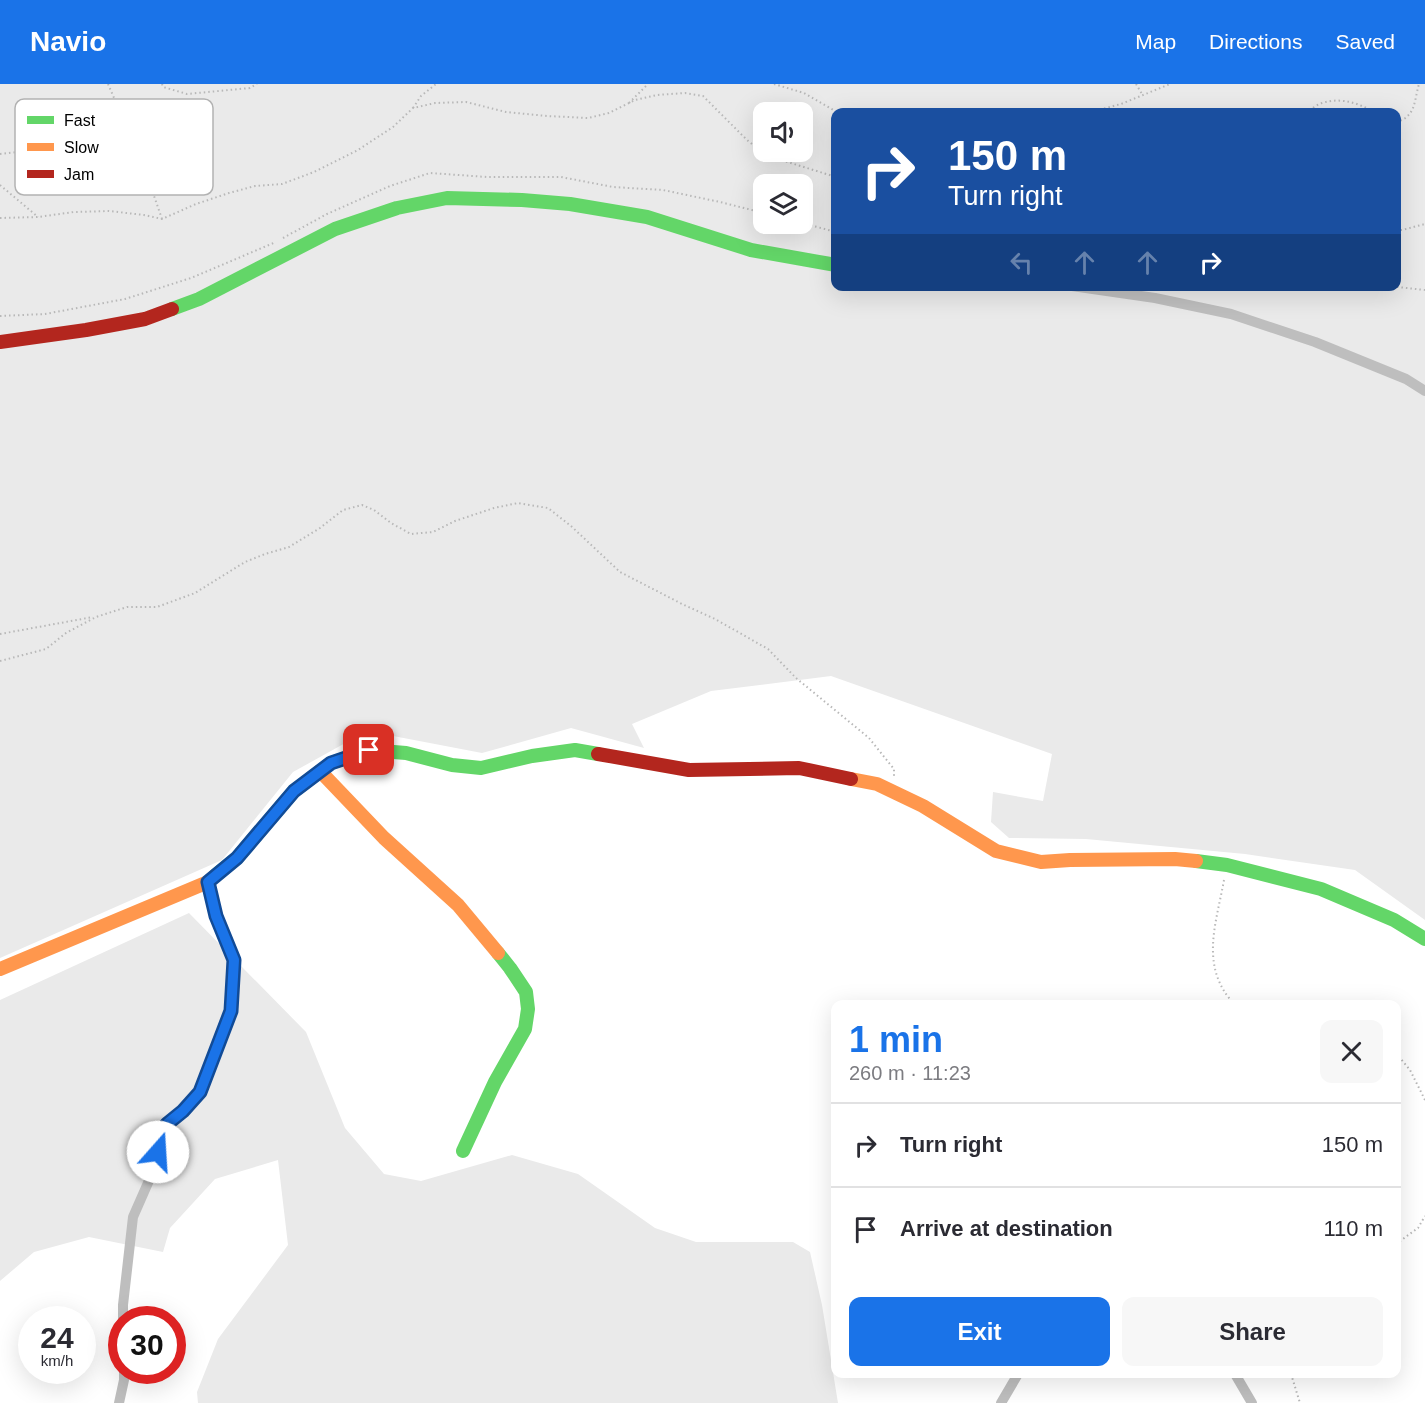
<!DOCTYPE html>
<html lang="en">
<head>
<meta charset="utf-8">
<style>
  :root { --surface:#fff; --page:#f7f7f7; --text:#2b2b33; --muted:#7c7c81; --line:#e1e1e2; --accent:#1a73e8 }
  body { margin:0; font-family:Arial,sans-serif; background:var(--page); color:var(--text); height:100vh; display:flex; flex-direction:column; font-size:22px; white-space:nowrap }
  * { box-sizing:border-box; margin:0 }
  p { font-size:20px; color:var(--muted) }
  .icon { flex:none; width:33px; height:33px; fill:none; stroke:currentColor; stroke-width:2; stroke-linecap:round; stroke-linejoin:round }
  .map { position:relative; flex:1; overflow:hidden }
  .panel { position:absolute; left:831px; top:916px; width:570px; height:378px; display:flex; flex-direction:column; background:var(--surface); border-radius:12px; box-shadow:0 6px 24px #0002 }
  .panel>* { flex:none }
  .guide { position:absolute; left:831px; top:24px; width:570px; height:183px; border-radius:12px; box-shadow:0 6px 24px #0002; background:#1a4fa0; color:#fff; overflow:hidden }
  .fabs { position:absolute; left:753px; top:18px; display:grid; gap:12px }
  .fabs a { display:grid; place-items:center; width:60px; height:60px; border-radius:12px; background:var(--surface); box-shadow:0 6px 24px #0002; font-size:30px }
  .speed { position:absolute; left:18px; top:1222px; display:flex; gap:12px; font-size:30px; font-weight:700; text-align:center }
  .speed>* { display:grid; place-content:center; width:78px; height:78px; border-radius:50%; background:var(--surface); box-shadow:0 6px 24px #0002; line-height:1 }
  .speed small { font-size:15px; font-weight:400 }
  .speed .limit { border:9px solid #d22; background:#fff; color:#111 }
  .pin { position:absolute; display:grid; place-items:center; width:51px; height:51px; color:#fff; margin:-26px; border-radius:12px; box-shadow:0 3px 9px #0006 }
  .me { position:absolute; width:66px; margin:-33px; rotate:19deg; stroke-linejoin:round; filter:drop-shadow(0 0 4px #0008) }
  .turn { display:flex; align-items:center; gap:21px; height:126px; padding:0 18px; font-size:27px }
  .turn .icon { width:78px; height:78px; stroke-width:2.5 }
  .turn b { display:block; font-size:42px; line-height:51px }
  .lanes { display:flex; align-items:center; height:57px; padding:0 18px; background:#0003; justify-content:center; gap:30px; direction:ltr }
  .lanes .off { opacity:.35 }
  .round { display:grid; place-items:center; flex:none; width:63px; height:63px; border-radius:12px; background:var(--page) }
  .overview { display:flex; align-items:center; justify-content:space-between; height:102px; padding:0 18px }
  h1 { font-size:36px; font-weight:700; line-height:45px; color:var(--accent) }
  .button { display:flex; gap:12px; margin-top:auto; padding:12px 18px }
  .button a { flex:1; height:69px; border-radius:12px; background:var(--accent); color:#fff; font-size:24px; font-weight:700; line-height:69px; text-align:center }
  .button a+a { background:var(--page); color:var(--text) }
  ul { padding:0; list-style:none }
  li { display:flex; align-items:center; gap:18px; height:84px; padding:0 18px; border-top:2px solid var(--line) }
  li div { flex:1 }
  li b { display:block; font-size:22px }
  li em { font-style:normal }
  header { display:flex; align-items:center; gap:36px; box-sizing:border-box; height:84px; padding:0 30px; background:var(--accent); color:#fff }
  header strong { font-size:28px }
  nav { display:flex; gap:33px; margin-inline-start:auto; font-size:21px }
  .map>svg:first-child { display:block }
  .green { fill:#eaeaea; fill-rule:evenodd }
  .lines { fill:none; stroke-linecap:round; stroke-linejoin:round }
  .path { stroke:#b8b8b8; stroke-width:2; stroke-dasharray:1.5 3; stroke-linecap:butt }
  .street { stroke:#bebebe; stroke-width:10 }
  .fast { stroke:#63d668; stroke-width:14 }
  .slow { stroke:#ff974d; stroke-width:14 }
  .jam { stroke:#b3261e; stroke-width:14 }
  .route-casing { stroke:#114b97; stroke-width:15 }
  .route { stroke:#1a73e8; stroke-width:10 }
  .key { fill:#fff; stroke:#b2b2b2; stroke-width:1.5 }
  .key-label { font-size:16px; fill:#000 }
</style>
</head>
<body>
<header>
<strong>Navio</strong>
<nav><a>Map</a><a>Directions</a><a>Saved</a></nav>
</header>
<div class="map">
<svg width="1425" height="1319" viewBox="0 0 1425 1319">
  <rect width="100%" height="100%" fill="#fff"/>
  <g class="green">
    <path d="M 0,0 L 1425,0 L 1425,836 L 1355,786 L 1245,770 L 1086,755 L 1009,754 L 991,738 L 993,708 L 1043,717 L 1052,670 L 831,592 L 711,607 L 632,640 L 644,664 L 571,644 L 482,669 L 367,647 L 293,688 L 222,776 L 0,874 ZM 764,28 L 802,28 L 802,68 L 764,68 ZM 836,28 L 1396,28 L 1396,202 L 836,202 ZM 764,100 L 802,100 L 802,140 L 764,140 Z"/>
    <path d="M 189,829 L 306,948 L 345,1044 L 384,1090 L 421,1097 L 512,1071 L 578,1090 L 655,1144 L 696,1158 L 793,1158 L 810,1168 L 822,1221 L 838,1319 L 198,1319 L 197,1308 L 218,1255 L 288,1161 L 278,1076 L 215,1095 L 170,1144 L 163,1168 L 89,1153 L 34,1168 L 0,1197 L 0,916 Z"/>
  </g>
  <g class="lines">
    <g class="path">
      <path d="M 108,0 L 144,83 L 162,135"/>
      <path d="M 162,0 L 163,3 L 187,10 L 250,4 L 257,0"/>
      <path d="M 774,0 L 804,9 L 837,28"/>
      <path d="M 1136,0 L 1142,10"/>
      <path d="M 629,19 L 648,0"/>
      <path d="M 413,24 L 421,12 L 436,0"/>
      <path d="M 1091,28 L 1121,20 L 1170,0"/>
      <path d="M 1305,28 C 1311,26 1316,21 1322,19 C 1341,13 1358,19 1374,28"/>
      <path d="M 1396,38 C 1416,33 1414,17 1419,0"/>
      <path d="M 0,70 L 71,62"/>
      <path d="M 0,101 L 38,133"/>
      <path d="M 0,134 L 38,133 L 74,128 L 109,127 L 144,131 L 162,135 L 196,120 L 229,109 L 255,102 L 282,100 L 314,88 L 358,66 L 393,43 L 413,24 L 435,19 L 466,18 L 506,28 L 547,32 L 588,34 L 609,29 L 635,16 L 657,11 L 685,9 L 703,12 L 746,55 L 765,71 L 836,93"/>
      <path d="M 802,139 L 836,148"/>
      <path d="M 1396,146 L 1402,146 L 1425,140"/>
      <path d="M 283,154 L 327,130 L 390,102 L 430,89 L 487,93 L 561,93 L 613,103 L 663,106 L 720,118 L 764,129"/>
      <path d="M 1388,202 L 1425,206"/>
      <path d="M 0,232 L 45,230 L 125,215 L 191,194 L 276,158"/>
      <path d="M 0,550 L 93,533"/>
      <path d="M 0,577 L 46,565 L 66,549 L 96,533 L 127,523 L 157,523 L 195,509 L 245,478 L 265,470 L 289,463 L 320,444 L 343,426 L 362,421 L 374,426 L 391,439 L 411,450 L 433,448 L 455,437 L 494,424 L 518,419 L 548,424 L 571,442 L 620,488 L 682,520 L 715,535 L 768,565 L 796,594 L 869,654 L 894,685 L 894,692"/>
      <path d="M 1224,796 C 1216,841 1199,883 1235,921"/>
      <path d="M 1396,969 L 1410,986 L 1425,1016"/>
      <path d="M 1396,1160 L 1418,1144 L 1425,1132"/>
      <path d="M 1291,1290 L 1300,1319"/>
    </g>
    <g class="street">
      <path d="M 1072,202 L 1155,214 L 1231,230 L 1315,258 L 1406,295 L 1425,307"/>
      <path d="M 123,1236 L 123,1221 L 133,1133 L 151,1092 L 160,1052 L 167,1040 L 183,1027 L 200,1008 L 231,927 L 234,876 L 216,832 L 208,798"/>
      <path d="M 1235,1290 L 1252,1319"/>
      <path d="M 119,1319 L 124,1296 L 124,1287"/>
      <path d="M 1001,1319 L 1018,1290"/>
    </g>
    <g class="fast">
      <path d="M 172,225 L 199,215 L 335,145 L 397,124 L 447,114 L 522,116 L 570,120 L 647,133 L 751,166 L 836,181"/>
      <path d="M 1196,777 L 1227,781 L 1321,805 L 1394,836 L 1425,855"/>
      <path d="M 216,791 L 237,774 L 294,707 L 331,679 L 369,666 L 406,669 L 452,681 L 481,684 L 532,672 L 575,666 L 598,670"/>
      <path d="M 463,1067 L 495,998 L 525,945 L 528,925 L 526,908 L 510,884 L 498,869"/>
    </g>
    <g class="slow">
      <path d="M 320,687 L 384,754 L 458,821 L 498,869"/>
      <path d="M 851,695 L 877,700 L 923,722 L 996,767 L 1041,778 L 1070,776 L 1175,775 L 1196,777"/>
      <path d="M 0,885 L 208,798 L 216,791"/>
    </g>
    <g class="jam">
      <path d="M 0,258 L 86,246 L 145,235 L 172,225"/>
      <path d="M 598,670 L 689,686 L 799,684 L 851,695"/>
    </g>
  </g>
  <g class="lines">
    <g class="route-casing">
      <path id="route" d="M 158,1068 L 160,1052 L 167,1040 L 183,1027 L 200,1008 L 231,927 L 234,876 L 216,832 L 208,798 L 237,774 L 294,707 L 331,679 L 369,666"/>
    </g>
    <use href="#route" class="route"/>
  </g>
  <rect x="15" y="15" width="198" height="96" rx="9" class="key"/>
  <rect x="27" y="32" width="27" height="8" fill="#63d668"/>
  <rect x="27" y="59" width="27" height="8" fill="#ff974d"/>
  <rect x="27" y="86" width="27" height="8" fill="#b3261e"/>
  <g class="key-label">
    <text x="64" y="42">Fast</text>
    <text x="64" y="69">Slow</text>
    <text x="64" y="96">Jam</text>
  </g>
</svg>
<div class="fabs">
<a><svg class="icon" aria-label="sound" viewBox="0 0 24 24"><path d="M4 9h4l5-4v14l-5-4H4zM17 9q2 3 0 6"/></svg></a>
<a><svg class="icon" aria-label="layers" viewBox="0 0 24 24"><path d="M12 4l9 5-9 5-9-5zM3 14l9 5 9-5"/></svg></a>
</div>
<div class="speed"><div>24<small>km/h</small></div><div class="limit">30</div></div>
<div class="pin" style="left:369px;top:666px;background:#d93025"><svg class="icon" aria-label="arrive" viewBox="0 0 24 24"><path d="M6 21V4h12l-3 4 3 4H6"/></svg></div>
<svg class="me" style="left:158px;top:1068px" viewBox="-20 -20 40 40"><circle r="19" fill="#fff"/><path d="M0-13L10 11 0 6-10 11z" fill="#1a73e8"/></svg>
<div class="guide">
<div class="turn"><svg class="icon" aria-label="right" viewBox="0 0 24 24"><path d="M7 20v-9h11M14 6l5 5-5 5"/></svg><div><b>150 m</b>Turn right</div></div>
<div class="lanes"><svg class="icon off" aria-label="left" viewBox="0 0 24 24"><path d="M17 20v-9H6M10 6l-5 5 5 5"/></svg><svg class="icon off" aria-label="ahead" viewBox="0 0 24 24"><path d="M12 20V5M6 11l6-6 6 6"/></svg><svg class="icon off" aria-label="ahead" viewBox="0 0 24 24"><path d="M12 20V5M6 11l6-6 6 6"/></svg><svg class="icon" aria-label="right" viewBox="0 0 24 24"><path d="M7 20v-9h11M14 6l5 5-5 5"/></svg></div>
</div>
<section class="panel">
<div class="overview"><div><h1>1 min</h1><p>260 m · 11:23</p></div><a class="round"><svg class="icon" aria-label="close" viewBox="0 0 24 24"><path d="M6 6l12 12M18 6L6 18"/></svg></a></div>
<ul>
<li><svg class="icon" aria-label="right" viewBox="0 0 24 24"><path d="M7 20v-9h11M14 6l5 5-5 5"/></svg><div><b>Turn right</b></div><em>150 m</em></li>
<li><svg class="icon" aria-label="arrive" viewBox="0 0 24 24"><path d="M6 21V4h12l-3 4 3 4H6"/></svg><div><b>Arrive at destination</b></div><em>110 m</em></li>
</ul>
<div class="button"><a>Exit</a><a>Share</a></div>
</section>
</div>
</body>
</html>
